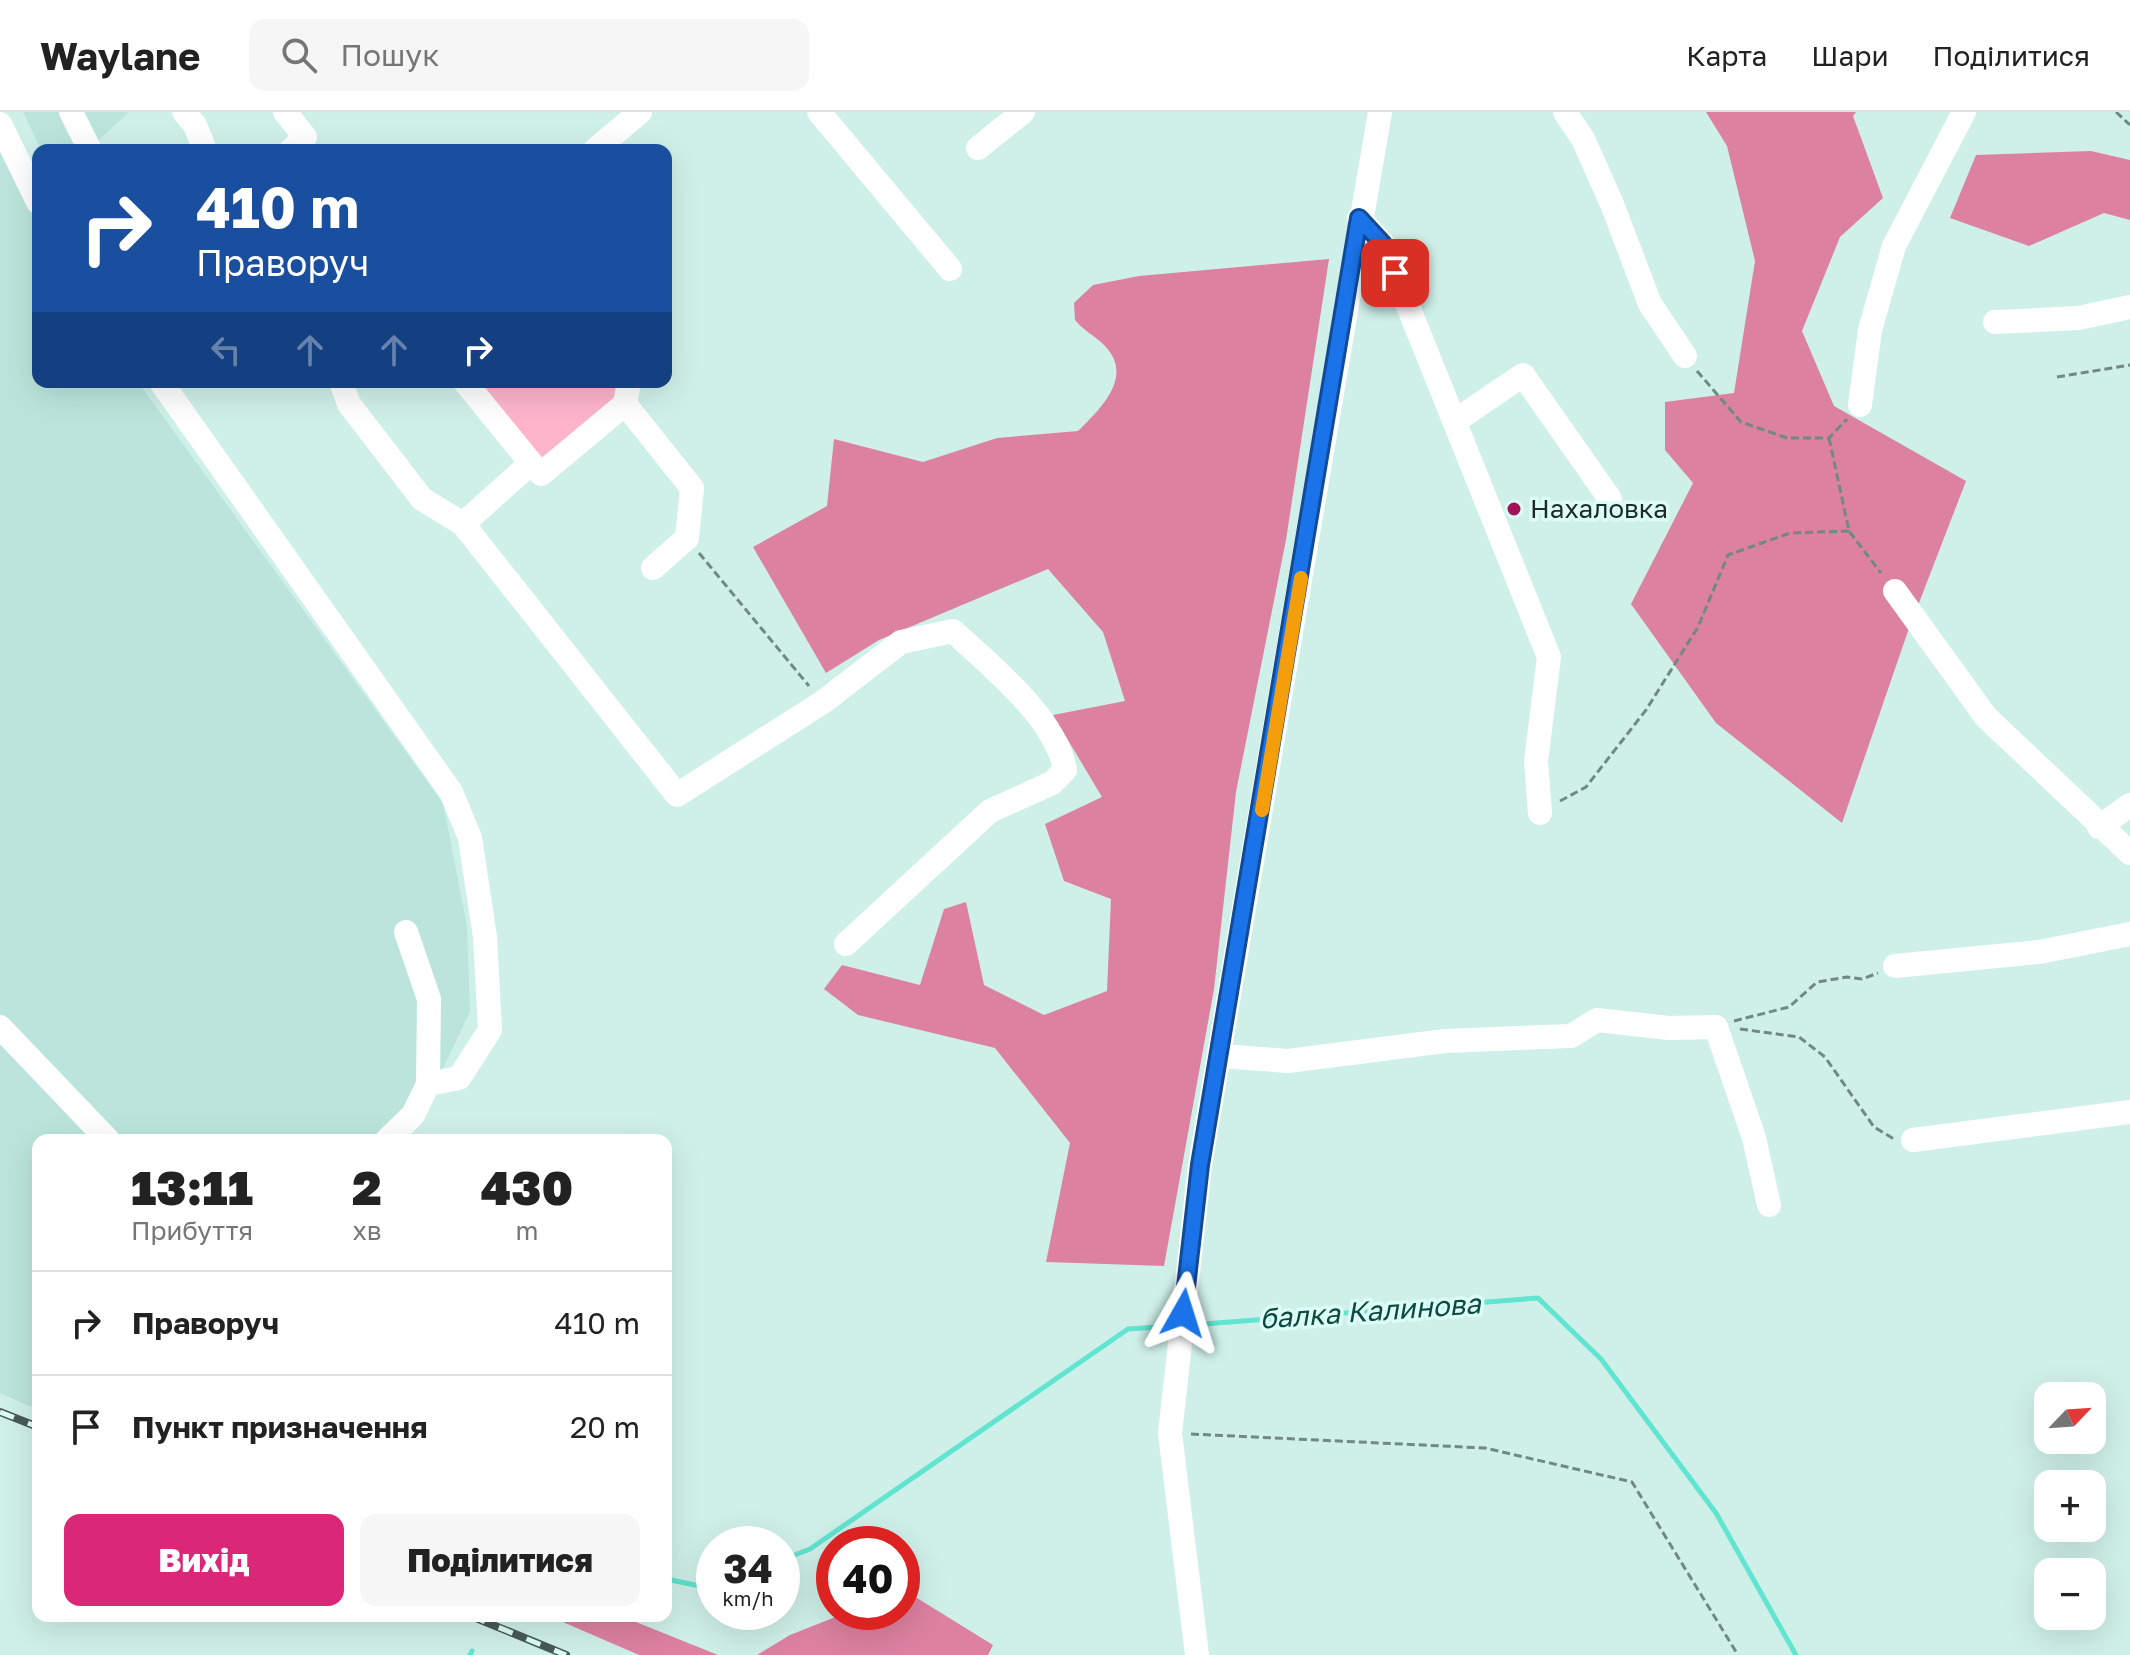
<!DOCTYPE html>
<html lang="uk">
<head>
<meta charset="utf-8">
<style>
  :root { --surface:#fff; --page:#f6f6f6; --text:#222; --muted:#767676; --line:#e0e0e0; --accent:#db2777 }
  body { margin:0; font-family:"Golos Text",sans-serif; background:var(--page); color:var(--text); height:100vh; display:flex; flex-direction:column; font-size:30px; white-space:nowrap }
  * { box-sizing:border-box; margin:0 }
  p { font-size:26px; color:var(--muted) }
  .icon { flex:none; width:44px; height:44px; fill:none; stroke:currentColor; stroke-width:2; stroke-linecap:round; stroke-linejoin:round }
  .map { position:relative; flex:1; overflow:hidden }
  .details { position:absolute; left:32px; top:1022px; width:640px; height:488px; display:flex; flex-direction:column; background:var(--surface); border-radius:16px; box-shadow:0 8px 32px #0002 }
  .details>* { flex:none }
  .guide { position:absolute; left:32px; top:32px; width:640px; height:244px; border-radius:16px; box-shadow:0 8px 32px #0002; background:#1a4fa0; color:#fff; overflow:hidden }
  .needle { width:52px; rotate:65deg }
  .controls { position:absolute; left:2034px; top:1270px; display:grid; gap:16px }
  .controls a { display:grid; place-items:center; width:72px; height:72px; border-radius:16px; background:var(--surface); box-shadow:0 8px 32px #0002; font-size:40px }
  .speed { position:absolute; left:696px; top:1414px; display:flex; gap:16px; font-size:40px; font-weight:700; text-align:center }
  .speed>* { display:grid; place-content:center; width:104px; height:104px; border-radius:50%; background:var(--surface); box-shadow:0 8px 32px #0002; line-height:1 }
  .speed small { font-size:20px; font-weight:400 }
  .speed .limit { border:12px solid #d22; background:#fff; color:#111 }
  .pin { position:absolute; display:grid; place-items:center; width:68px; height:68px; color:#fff; margin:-34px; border-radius:16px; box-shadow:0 4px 12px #0006 }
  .me { position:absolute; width:88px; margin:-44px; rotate:6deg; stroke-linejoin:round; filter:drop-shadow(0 0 6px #0008) }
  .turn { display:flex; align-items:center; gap:28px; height:168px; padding:0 32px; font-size:36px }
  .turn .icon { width:104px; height:104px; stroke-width:2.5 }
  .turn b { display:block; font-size:56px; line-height:68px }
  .lanes { display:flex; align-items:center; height:76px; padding:0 32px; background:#0003; justify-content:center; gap:40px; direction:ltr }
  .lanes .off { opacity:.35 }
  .eta { display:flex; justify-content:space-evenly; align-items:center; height:136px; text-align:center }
  .eta b { font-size:48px; font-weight:800; line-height:56px }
  .cta { display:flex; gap:16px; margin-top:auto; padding:16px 32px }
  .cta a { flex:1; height:92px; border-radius:16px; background:var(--accent); color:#fff; font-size:32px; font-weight:800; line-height:92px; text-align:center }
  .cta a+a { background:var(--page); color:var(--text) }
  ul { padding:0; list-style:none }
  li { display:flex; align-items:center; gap:24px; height:104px; padding:0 32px; border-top:2px solid var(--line) }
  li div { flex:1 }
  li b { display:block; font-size:30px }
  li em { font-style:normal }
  header { display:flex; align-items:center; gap:48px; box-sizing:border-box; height:112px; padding:0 40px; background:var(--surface); border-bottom:2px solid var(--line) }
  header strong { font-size:38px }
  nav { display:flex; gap:44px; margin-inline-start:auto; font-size:28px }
  .search { width:560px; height:72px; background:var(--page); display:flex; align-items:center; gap:20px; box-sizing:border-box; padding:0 28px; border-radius:16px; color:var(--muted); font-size:30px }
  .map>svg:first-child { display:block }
  .built { fill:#bbe5dc }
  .green { fill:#feb5cc }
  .forest { fill:#dd81a1 }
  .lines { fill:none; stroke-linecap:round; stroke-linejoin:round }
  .stream { stroke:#61e4d0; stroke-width:5 }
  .path { stroke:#718883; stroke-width:3; stroke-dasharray:8 4; stroke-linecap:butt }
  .minor { stroke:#fff; stroke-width:24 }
  .rail-casing { stroke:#485a56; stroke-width:8 }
  .rail { stroke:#dcfdf6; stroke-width:5; stroke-dasharray:15; stroke-linecap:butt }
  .route-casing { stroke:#114b97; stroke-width:20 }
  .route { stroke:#1a73e8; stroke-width:14 }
  .slow { stroke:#f59e0b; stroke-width:14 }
  .poi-dot { fill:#a11259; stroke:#dcfdf6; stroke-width:3 }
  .labels { text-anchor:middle; stroke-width:7; stroke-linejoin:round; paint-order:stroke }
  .poi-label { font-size:26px; fill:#1e2b28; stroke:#dcfdf6; text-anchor:start }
  .water-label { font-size:28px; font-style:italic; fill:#0e4941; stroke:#dcfdf6 }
</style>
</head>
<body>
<header>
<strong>Waylane</strong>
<div class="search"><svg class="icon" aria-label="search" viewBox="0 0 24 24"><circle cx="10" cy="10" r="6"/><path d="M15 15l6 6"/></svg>Пошук</div>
<nav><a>Карта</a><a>Шари</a><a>Поділитися</a></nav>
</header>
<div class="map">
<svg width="2130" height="1543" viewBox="0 0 2130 1543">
  <rect width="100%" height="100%" fill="#cff0e9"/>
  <g class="built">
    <path d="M 23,0 L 129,0 L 88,38 L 41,38 Z"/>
    <path d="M 0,32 L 38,115 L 38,270 L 138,270 L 443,691 L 467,814 L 470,900 L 408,1028 L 38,1028 L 38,1298 L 0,1281 Z"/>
  </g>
  <path class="green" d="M 476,270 L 618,270 L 618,286 L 556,343 L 540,346 Z"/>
  <g class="forest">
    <path d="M 1706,0 L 1856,0 L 1853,4 L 1883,86 L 1840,125 L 1802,219 L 1834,294 L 1966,369 L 1907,522 L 1842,711 L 1716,611 L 1631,492 L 1693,371 L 1665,338 L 1665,290 L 1734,281 L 1755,149 L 1727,34 Z"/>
    <path d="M 2091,39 L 2130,48 L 2130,108 L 2104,101 L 2029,134 L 1950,106 L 1976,43 Z"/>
    <path d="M 1329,147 L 1286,428 L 1236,680 L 1214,877 L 1164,1154 L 1046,1150 L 1070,1031 L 995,936 L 858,903 L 824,877 L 842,853 L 920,873 L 944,797 L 966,790 L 984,873 L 1044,903 L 1107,879 L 1111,787 L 1064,769 L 1045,712 L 1102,685 L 1053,603 L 1125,589 L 1103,520 L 1048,457 L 879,528 L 826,561 L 753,435 L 827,394 L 834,327 L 923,350 L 997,326 L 1078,319 C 1101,296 1135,264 1104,233 C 1094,223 1084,219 1075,208 L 1074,191 L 1093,173 L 1139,164 Z"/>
    <path d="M 904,1478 L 993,1533 L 988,1543 L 757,1543 L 790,1523 L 848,1500 L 902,1500 Z"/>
    <path d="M 549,1504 L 621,1504 L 718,1543 L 639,1543 Z"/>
  </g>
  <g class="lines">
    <g class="stream">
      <path d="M 1191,1213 L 1538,1186 L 1601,1247 L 1716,1401 L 1796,1543"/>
      <path d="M 782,1448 L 810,1437 L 1128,1217 L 1173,1214"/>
      <path d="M 666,1467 L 714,1477"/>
      <path d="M 470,1543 L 472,1539"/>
    </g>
    <g class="path">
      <path d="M 2116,0 L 2130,13"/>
      <path d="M 1697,259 L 1741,310 L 1787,326 L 1829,326 L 1847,307"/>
      <path d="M 2057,265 L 2130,253"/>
      <path d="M 1829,326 L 1849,419 L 1881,461"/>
      <path d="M 699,441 L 809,574"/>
      <path d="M 1560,689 L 1586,675 L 1646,598 L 1698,515 L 1728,443 L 1790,421 L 1849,419"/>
      <path d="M 1734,909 L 1789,895 L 1817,870 L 1847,865 L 1862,867 L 1878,861"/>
      <path d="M 1740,917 L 1799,925 L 1825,945 L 1874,1015 L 1894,1027"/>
      <path d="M 1191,1322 L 1485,1336 L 1632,1370 L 1738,1543"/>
    </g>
    <g class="minor">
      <path d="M 71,0 L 90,38"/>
      <path d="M 184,0 L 195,13 L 205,38"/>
      <path d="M 285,0 L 305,25 L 291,38"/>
      <path d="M 819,0 L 950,157"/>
      <path d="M 1565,0 L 1583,27 L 1612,92 L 1650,192 L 1685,244"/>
      <path d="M 0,12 L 38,90"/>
      <path d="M 978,36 L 1023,0"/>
      <path d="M 595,38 L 640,0"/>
      <path d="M 1359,106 L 1383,132 L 1549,545 L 1536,649 L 1540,701"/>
      <path d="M 1995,210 L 2079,206 L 2130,195"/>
      <path d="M 161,270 L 451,680 L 470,726 L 485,825 L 490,918 L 459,966 L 428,972"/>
      <path d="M 341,270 L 349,292 L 422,387 L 463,412"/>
      <path d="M 465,270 L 531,351"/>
      <path d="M 629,270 L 625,292 L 692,376 L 687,426 L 653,456"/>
      <path d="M 625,292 L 541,362 L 531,351 L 463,412 L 677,683 L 823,590 L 901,530 L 953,519 C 991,554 1056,606 1065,658 L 1052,671 L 990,699 L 846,832"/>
      <path d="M 1860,293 L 1870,218 L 1894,134 L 1964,0"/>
      <path d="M 1455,309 L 1523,263 L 1610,387"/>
      <path d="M 1895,479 L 1986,605 L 2130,741"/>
      <path d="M 2099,715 L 2130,693"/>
      <path d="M 1895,854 L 2039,840 L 2130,822"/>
      <path d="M 0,915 L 108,1028"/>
      <path d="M 1221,944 L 1288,949 L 1445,929 L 1571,924 L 1597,908 L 1669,916 L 1716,915 L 1754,1026 L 1769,1093"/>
      <path d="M 387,1028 L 413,1003 L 428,972 L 429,887 L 406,820"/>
      <path d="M 1913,1028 L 2130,1000"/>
      <path d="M 1197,1543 L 1170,1321 L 1200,1053 L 1380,0"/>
    </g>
    <g class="rail-casing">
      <g id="rail">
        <path d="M 0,1300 L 38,1315"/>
        <path d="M 471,1504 L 566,1543"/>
      </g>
    </g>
    <use href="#rail" class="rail"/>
  </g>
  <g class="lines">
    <g class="route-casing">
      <path id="route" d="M 1183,1201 L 1200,1053 L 1359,106 L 1383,132 L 1395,161"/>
    </g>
    <use href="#route" class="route"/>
    <path class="slow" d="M 1262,698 L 1301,466"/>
  </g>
  <circle class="poi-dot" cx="1514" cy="397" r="8"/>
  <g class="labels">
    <g class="poi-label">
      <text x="1530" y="406">Нахаловка</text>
    </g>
    <g class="water-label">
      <text transform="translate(1370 1199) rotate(-4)" y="10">балка Калинова</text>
    </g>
  </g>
</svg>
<div class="controls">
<a><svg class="needle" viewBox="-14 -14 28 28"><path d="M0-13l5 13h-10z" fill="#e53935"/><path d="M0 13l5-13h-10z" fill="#767676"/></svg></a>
<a>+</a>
<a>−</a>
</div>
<div class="speed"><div>34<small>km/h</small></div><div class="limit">40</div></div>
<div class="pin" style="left:1395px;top:161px;background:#d93025"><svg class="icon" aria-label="arrive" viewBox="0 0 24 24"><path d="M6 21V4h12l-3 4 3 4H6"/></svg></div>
<svg class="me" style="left:1183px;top:1201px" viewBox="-20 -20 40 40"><path d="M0-17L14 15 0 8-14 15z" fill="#1a73e8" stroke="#fff" stroke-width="4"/></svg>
<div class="guide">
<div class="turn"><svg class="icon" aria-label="right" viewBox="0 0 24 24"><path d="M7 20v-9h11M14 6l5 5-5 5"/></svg><div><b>410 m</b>Праворуч</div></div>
<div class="lanes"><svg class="icon off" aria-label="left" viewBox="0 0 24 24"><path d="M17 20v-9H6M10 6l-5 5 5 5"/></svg><svg class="icon off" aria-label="ahead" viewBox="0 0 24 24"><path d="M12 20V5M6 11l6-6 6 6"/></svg><svg class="icon off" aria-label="ahead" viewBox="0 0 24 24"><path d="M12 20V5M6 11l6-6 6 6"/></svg><svg class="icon" aria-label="right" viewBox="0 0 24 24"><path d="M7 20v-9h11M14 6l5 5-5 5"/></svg></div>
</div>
<section class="details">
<div class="eta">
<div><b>13:11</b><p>Прибуття</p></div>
<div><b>2</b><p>хв</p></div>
<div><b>430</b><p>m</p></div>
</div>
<ul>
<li><svg class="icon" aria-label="right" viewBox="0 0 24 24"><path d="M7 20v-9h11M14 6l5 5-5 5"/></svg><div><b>Праворуч</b></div><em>410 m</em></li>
<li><svg class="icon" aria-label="arrive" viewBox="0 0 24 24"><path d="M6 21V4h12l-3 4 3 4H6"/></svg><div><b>Пункт призначення</b></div><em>20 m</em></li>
</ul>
<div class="cta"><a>Вихід</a><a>Поділитися</a></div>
</section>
</div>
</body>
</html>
